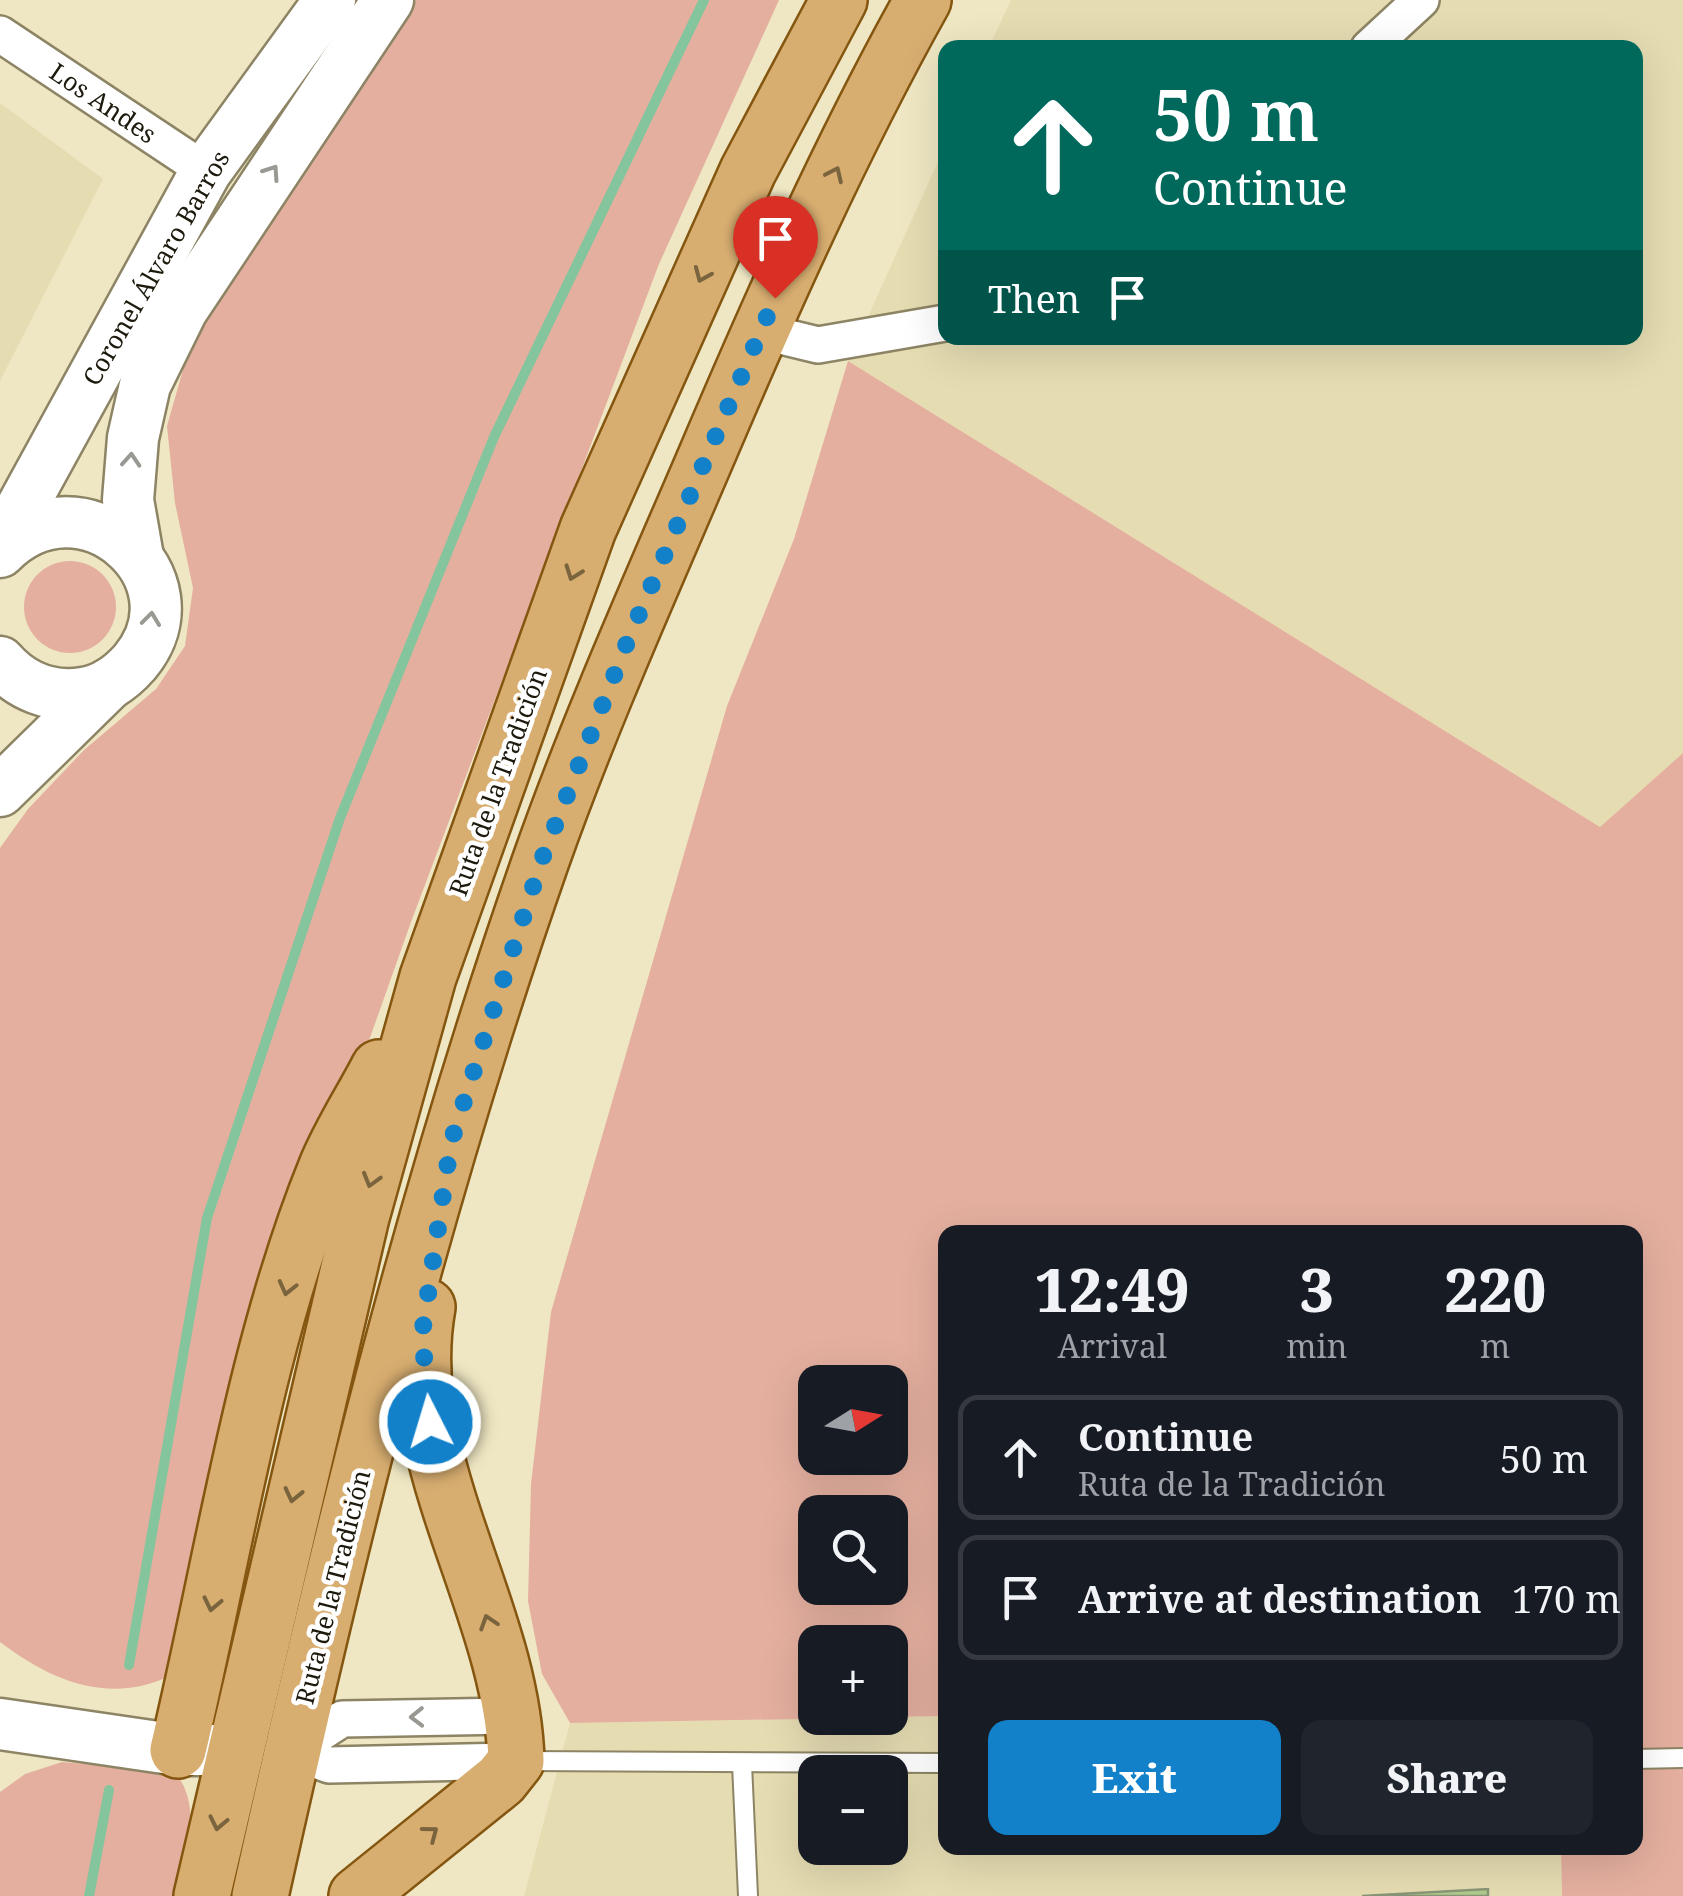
<!DOCTYPE html>
<html lang="en">
<head>
<meta charset="utf-8">
<style>
  :root { --surface:#171b24; --page:#20242c; --text:#f1f3f6; --muted:#9ea1a6; --line:#363941; --accent:#1281ca }
  body { margin:0; font-family:"Noto Serif",serif; background:var(--page); color:var(--text); height:100vh; display:flex; flex-direction:column; font-size:38px; white-space:nowrap }
  * { box-sizing:border-box; margin:0 }
  p { font-size:32px; color:var(--muted) }
  .icon { flex:none; width:55px; height:55px; fill:none; stroke:currentColor; stroke-width:2; stroke-linecap:round; stroke-linejoin:round }
  .map { position:relative; flex:1; overflow:hidden }
  .sheet { position:absolute; left:938px; top:1225px; width:705px; height:630px; display:flex; flex-direction:column; background:var(--surface); border-radius:20px; box-shadow:0 10px 40px #0002 }
  .sheet>* { flex:none }
  .guide { position:absolute; left:938px; top:40px; width:705px; height:305px; border-radius:20px; box-shadow:0 10px 40px #0002; background:#00695c; color:#fff; overflow:hidden }
  .needle { width:65px; rotate:79deg }
  .tools { position:absolute; left:798px; top:1365px; display:grid; gap:20px }
  .tools a { display:grid; place-items:center; width:110px; height:110px; border-radius:20px; background:var(--surface); box-shadow:0 10px 40px #0002; font-size:50px }
  .pin { position:absolute; display:grid; place-items:center; width:85px; height:85px; color:#fff; margin:-102px -42px; border-radius:50% 50% 50% 0; rotate:-45deg; box-shadow:0 0 10px #0007 }
  .pin .icon { rotate:45deg }
  .me { position:absolute; width:110px; margin:-55px; rotate:355deg; stroke-linejoin:round; filter:drop-shadow(0 0 8px #0008) }
  .turn { display:flex; align-items:center; gap:35px; height:210px; padding:0 50px; font-size:45px }
  .turn .icon { width:130px; height:130px; stroke-width:2.5 }
  .turn b { display:block; font-size:70px; line-height:85px }
  .then { display:flex; align-items:center; height:95px; padding:0 50px; background:#0003; gap:20px; font-size:38px }
  .eta { display:flex; justify-content:space-evenly; align-items:center; height:170px; text-align:center }
  .eta b { font-size:60px; font-weight:800; line-height:70px }
  .primary-button { display:flex; gap:20px; margin-top:auto; padding:20px 50px }
  .primary-button a { flex:1; height:115px; border-radius:20px; background:var(--accent); color:#fff; font-size:40px; font-weight:800; line-height:115px; text-align:center }
  .primary-button a+a { background:var(--page); color:var(--text) }
  ul { padding:0; list-style:none }
  li { display:flex; align-items:center; gap:30px; height:125px; margin:0 20px 15px; padding:0 30px; border:5px solid var(--line); border-radius:20px }
  li div { flex:1 }
  li b { display:block; font-size:38px }
  li em { font-style:normal }
  .map>svg:first-child { display:block }
  .built { fill:#e5dcb2; fill-rule:evenodd }
  .green { fill:#e4af9f; fill-rule:evenodd }
  .lines { fill:none; stroke-linecap:round; stroke-linejoin:round }
  .stream { stroke:#84c59d; stroke-width:10 }
  .building { fill:#b0ca8d; stroke:#889676; stroke-width:2.5; filter:url(#shadow) }
  .lane-casing { stroke:#8c8464; stroke-width:22 }
  .street-casing { stroke:#8c8464; stroke-width:40 }
  .secondary-casing { stroke:#8c8464; stroke-width:55 }
  .primary-casing { stroke:#845610; stroke-width:60 }
  .lane { stroke:#fff; stroke-width:18 }
  .street { stroke:#fff; stroke-width:35 }
  .secondary { stroke:#fff; stroke-width:50 }
  .primary { stroke:#d7ad70; stroke-width:55 }
  .oneway { stroke:#999892 }
  .oneway2 { stroke:#7a643e }
  .route { stroke:#1281ca; stroke-width:18; stroke-dasharray:0 32.4 }
  .labels { text-anchor:middle; stroke-width:9; stroke-linejoin:round; paint-order:stroke }
  .street-label { font-size:25px; fill:#1d1a0d; stroke:#fff }
</style>
</head>
<body>
<div class="map">
<svg width="1683" height="1896" viewBox="0 0 1683 1896">
  <defs>
    <filter id="shadow"><feDropShadow dx="9" dy="9" stdDeviation="0" flood-color="#0004"/></filter>
  </defs>
  <rect width="100%" height="100%" fill="#efe7c3"/>
  <g class="built">
    <path d="M 1011,0 L 1683,0 L 1683,753 L 1600,827 L 848,361 L 945,146 L 945,338 L 1635,338 L 1635,48 L 989,47 Z"/>
    <path d="M 0,103 L 103,179 L 0,381 Z"/>
    <path d="M 945,1716 L 945,1848 L 1561,1848 L 1562,1896 L 524,1896 L 570,1723 ZM 815,1772 L 890,1772 L 890,1848 L 815,1848 Z"/>
  </g>
  <g class="green">
    <path d="M 416,0 L 779,0 L 659,264 L 411,922 L 360,1066 L 176,1673 C 113,1706 54,1683 0,1642 L 0,848 L 28,809 L 84,750 L 156,689 L 185,646 L 193,588 L 175,503 L 167,426 L 192,338 Z"/>
    <path d="M 848,361 L 1600,827 L 1683,753 L 1683,1896 L 1562,1896 L 1561,1848 L 1635,1848 L 1635,1232 L 945,1232 L 945,1716 L 890,1717 L 890,1642 L 815,1642 L 815,1718 L 855,1718 L 570,1723 L 542,1674 L 528,1601 L 531,1484 L 551,1312 L 727,706 L 794,539 ZM 815,1382 L 890,1382 L 890,1458 L 815,1458 ZM 815,1512 L 890,1512 L 890,1588 L 815,1588 Z"/>
    <circle cx="70" cy="607" r="46"/>
    <path d="M 62,1762 L 175,1772 C 204,1809 185,1853 176,1896 L 0,1896 L 0,1792 L 25,1774 Z"/>
  </g>
  <g class="lines">
    <g class="stream">
      <path d="M 129,1665 L 207,1218 L 340,818 L 494,437 L 704,0"/>
      <path d="M 89,1896 L 109,1790"/>
    </g>
  </g>
  <path class="building" d="M 1488,1889 L 1488,1896 L 1362,1896 Z"/>
  <g class="lines">
    <g class="lane-casing">
      <g id="lane">
        <path d="M 1635,1759 L 1683,1758"/>
        <path d="M 521,1761 L 945,1763"/>
        <path d="M 742,1764 L 748,1896"/>
      </g>
    </g>
    <g class="street-casing">
      <g id="street">
        <path d="M 0,34 L 206,171"/>
        <path d="M 1369,48 L 1421,0"/>
        <path d="M 760,331 L 818,345 L 945,323"/>
        <path d="M 292,1751 L 342,1719 L 515,1716"/>
        <path d="M 292,1751 L 329,1765 L 516,1761"/>
      </g>
    </g>
    <g class="secondary-casing">
      <g id="secondary">
        <path d="M 0,547 L 206,171 L 330,0"/>
        <path d="M 0,552 C 82,469 205,578 135,662 C 121,678 104,690 83,693 C 50,698 21,686 0,662"/>
        <path d="M 138,557 L 128,500 L 133,438 L 145,385 L 182,310 L 388,0"/>
        <path d="M 0,791 L 109,684"/>
        <path d="M 0,1724 L 178,1750 L 218,1750"/>
      </g>
    </g>
    <g class="primary-casing">
      <g id="primary">
        <path d="M 178,1750 C 223,1562 254,1346 326,1169 C 340,1134 362,1101 379,1068"/>
        <path d="M 202,1896 L 361,1217 L 428,977 L 588,529 L 748,171 L 839,0"/>
        <path d="M 260,1896 C 337,1547 423,1197 541,860 C 589,724 649,590 706,457 C 772,302 841,147 923,0"/>
        <path d="M 357,1896 L 501,1780 L 516,1761 C 512,1607 399,1465 427,1307"/>
      </g>
    </g>
    <use href="#lane" class="lane"/>
    <use href="#street" class="street"/>
    <use href="#secondary" class="secondary"/>
    <use href="#primary" class="primary"/>
  </g>
  <defs><path id="oneway-chevron" d="M-2-3.5L2.5 0L-2 3.5" fill="none" stroke-width="1.6" stroke-linecap="round" stroke-linejoin="round" transform="scale(2.5)"/></defs>
  <g class="oneway">
    <use href="#oneway-chevron" transform="translate(272 172) rotate(-56)"/>
    <use href="#oneway-chevron" transform="translate(131 460) rotate(-86)"/>
    <use href="#oneway-chevron" transform="translate(151 619) rotate(-83)"/>
    <use href="#oneway-chevron" transform="translate(417 1717) rotate(179)"/>
  </g>
  <g class="oneway2">
    <use href="#oneway-chevron" transform="translate(835 174) rotate(-65)"/>
    <use href="#oneway-chevron" transform="translate(702 275) rotate(113)"/>
    <use href="#oneway-chevron" transform="translate(573 573) rotate(110)"/>
    <use href="#oneway-chevron" transform="translate(371 1180) rotate(106)"/>
    <use href="#oneway-chevron" transform="translate(287 1288) rotate(104)"/>
    <use href="#oneway-chevron" transform="translate(293 1495) rotate(103)"/>
    <use href="#oneway-chevron" transform="translate(212 1604) rotate(102)"/>
    <use href="#oneway-chevron" transform="translate(488 1622) rotate(-108)"/>
    <use href="#oneway-chevron" transform="translate(218 1823) rotate(102)"/>
    <use href="#oneway-chevron" transform="translate(431 1833) rotate(-37)"/>
  </g>
  <g class="lines">
    <path class="route" d="M 430,1422 L 422,1334 L 451,1142 L 542,859 L 628,640 L 775,298"/>
  </g>
  <g class="labels">
    <g class="street-label">
      <text transform="translate(103 103) rotate(34)" y="9">Los Andes</text>
      <text transform="translate(156 268) rotate(-60)" y="9">Coronel Álvaro Barros</text>
      <text transform="translate(498 782) rotate(-70)" y="9">Ruta de la Tradición</text>
      <text transform="translate(333 1587) rotate(-76)" y="9">Ruta de la Tradición</text>
    </g>
  </g>
</svg>
<div class="tools">
<a><svg class="needle" viewBox="-14 -14 28 28"><path d="M0-13l5 13h-10z" fill="#e53935"/><path d="M0 13l5-13h-10z" fill="#9ea1a6"/></svg></a>
<a><svg class="icon" aria-label="search" viewBox="0 0 24 24"><circle cx="10" cy="10" r="6"/><path d="M15 15l6 6"/></svg></a>
<a>+</a>
<a>−</a>
</div>
<div class="pin" style="left:775px;top:298px;background:#d93025"><svg class="icon" aria-label="arrive" viewBox="0 0 24 24"><path d="M6 21V4h12l-3 4 3 4H6"/></svg></div>
<svg class="me" style="left:430px;top:1422px" viewBox="-20 -20 40 40"><circle r="17" fill="#1281ca" stroke="#fff" stroke-width="3"/><path d="M0-11L8 9 0 5-8 9z" fill="#fff"/></svg>
<div class="guide">
<div class="turn"><svg class="icon" aria-label="ahead" viewBox="0 0 24 24"><path d="M12 20V5M6 11l6-6 6 6"/></svg><div><b>50 m</b>Continue</div></div>
<div class="then">Then<svg class="icon" aria-label="arrive" viewBox="0 0 24 24"><path d="M6 21V4h12l-3 4 3 4H6"/></svg></div>
</div>
<section class="sheet">
<div class="eta">
<div><b>12:49</b><p>Arrival</p></div>
<div><b>3</b><p>min</p></div>
<div><b>220</b><p>m</p></div>
</div>
<ul>
<li><svg class="icon" aria-label="ahead" viewBox="0 0 24 24"><path d="M12 20V5M6 11l6-6 6 6"/></svg><div><b>Continue</b><p>Ruta de la Tradición</p></div><em>50 m</em></li>
<li><svg class="icon" aria-label="arrive" viewBox="0 0 24 24"><path d="M6 21V4h12l-3 4 3 4H6"/></svg><div><b>Arrive at destination</b></div><em>170 m</em></li>
</ul>
<div class="primary-button"><a>Exit</a><a>Share</a></div>
</section>
</div>
</body>
</html>
